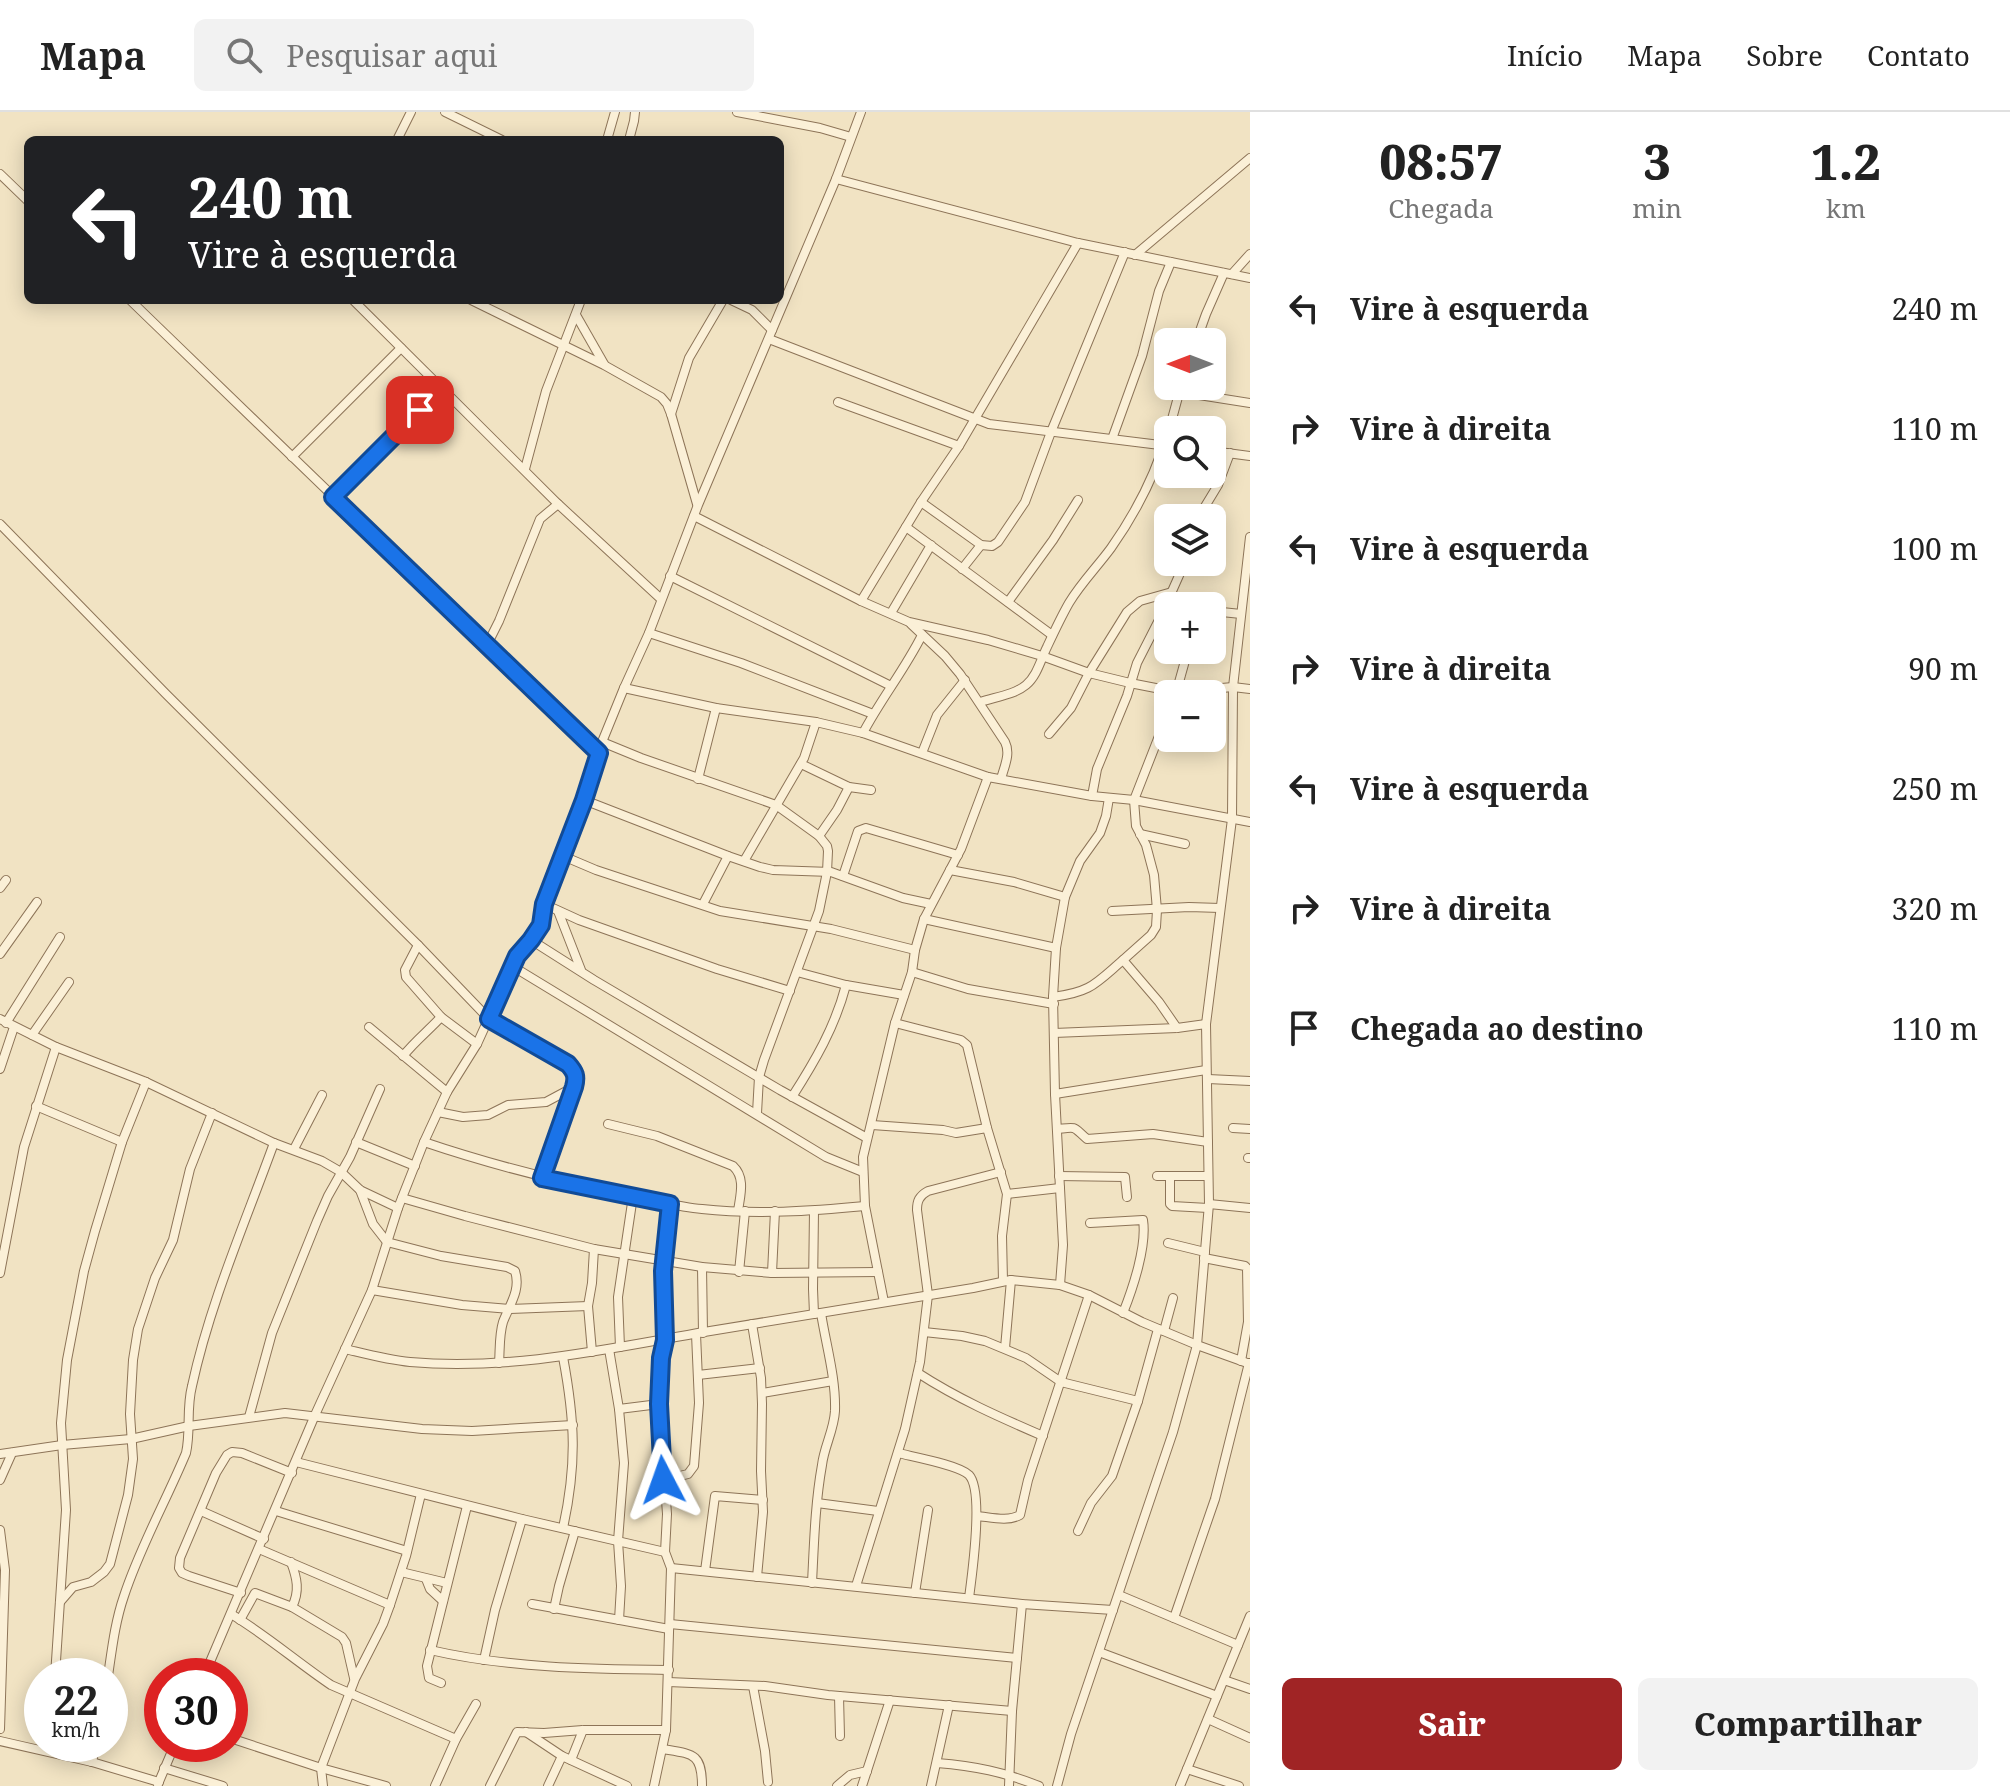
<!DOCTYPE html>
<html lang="pt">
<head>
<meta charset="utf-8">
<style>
  :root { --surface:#fff; --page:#f2f2f2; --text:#222; --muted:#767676; --line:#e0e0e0; --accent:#a02425 }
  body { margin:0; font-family:"Noto Serif",serif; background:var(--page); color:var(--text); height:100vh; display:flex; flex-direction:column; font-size:30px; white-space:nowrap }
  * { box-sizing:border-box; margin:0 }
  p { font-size:26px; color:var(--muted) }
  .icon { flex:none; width:44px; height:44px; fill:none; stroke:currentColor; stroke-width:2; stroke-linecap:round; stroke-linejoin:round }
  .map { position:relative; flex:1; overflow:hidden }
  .panel { display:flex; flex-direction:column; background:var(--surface); width:760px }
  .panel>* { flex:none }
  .banner { position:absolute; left:24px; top:24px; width:760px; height:168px; border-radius:12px; box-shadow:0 4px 20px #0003; background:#202124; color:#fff; overflow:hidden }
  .needle { width:52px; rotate:270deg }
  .buttons { position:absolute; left:1154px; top:216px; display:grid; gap:16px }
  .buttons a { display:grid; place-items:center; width:72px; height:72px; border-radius:12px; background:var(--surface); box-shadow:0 4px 20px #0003; font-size:40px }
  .speed { position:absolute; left:24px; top:1546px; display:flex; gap:16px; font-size:40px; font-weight:700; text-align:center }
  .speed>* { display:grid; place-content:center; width:104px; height:104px; border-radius:50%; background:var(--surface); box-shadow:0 4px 20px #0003; line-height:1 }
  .speed small { font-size:20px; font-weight:400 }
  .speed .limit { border:12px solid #d22; background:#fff; color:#111 }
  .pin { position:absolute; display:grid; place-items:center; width:68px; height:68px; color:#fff; margin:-34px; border-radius:16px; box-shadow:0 4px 12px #0006 }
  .me { position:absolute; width:88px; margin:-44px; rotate:356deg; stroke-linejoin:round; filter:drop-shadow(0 0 6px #0008) }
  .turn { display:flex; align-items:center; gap:28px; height:168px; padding:0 32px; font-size:36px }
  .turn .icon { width:104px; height:104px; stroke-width:2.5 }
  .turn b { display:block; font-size:56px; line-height:68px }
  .eta { display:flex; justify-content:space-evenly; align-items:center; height:136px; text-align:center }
  .eta b { font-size:48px; font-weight:800; line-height:56px }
  .action { display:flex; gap:16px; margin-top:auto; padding:16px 32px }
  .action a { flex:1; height:92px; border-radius:12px; background:var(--accent); color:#fff; font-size:32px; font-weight:800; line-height:92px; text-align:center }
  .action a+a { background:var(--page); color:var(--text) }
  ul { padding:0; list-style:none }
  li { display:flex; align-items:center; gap:24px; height:120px; padding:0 32px }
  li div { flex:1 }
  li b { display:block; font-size:30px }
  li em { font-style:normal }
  header { display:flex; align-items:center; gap:48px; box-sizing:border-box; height:112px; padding:0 40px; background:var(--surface); border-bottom:2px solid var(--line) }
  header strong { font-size:38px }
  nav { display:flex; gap:44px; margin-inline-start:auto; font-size:28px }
  .search { width:560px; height:72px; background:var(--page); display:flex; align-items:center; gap:20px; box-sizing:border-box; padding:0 28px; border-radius:12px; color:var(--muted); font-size:30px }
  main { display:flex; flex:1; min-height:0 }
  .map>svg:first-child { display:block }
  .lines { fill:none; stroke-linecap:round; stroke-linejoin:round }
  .street-casing { stroke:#8d7458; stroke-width:10 }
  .street { stroke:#fbf0d7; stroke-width:8 }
  .route-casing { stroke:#114b97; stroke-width:20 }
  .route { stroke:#1a73e8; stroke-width:14 }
</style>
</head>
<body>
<header>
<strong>Mapa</strong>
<div class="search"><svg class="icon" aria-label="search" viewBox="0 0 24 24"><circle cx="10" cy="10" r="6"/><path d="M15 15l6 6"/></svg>Pesquisar aqui</div>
<nav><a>Início</a><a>Mapa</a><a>Sobre</a><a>Contato</a></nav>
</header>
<main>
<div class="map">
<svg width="1250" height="1674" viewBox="0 0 1250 1674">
  <rect width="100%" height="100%" fill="#f1e3c3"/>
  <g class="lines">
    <g class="street-casing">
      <g id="street">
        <path d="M 445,0 L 502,28"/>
        <path d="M 737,0 L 820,16 L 851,25"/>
        <path d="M 397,28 L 411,0"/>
        <path d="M 607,28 L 615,0"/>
        <path d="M 629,28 L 634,9 L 635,0"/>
        <path d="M 0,62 L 28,89"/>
        <path d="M 836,67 L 1078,131 L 1250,166"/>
        <path d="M 1135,143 L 1250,46"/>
        <path d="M 1232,162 L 1250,142"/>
        <path d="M 130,188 L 599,641"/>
        <path d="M 353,188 L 558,392 L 661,487"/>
        <path d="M 471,188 L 604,253 L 661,285 L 667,292 L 671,302 L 697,392"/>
        <path d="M 731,188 L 752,198 L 772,218"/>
        <path d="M 576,203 L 604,252"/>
        <path d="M 769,227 L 989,312 L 1168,334"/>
        <path d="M 1196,230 L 1206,202 L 1224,161"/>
        <path d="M 1180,280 L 1250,291"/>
        <path d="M 838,290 L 959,334"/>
        <path d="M 671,302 L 689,246 L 723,188"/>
        <path d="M 1169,318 L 1181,274"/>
        <path d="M 1112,327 L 1142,244 L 1159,179 L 1171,150"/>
        <path d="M 1212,339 L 1250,344"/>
        <path d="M 292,345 L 401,236"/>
        <path d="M 525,357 L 546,279 L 581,188"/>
        <path d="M 333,385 L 442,276"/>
        <path d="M 921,390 L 981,433 L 992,434 L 998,430 L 1025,390 L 1051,320 L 1125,140"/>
        <path d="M 694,404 L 861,489 L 909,510 L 988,528 L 1042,544 L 1089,561 L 1130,571 L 1176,580 L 1233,575 L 1250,577"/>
        <path d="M 1198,406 L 1218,373 L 1230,341"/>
        <path d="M 0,412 L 166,582 L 418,833 L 489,907 L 568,952 C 575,960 577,964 574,975 L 542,1066"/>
        <path d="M 906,415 L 1052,523"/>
        <path d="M 962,457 L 981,433"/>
        <path d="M 670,464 L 891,574"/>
        <path d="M 861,489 L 921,390 L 959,334 L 1078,131"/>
        <path d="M 1008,490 L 1053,428 L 1078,388"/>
        <path d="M 1212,499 L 1241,502"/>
        <path d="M 891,501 L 931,433"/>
        <path d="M 911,512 L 945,544 L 960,562 L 1005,630 C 1011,642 1004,655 1001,667"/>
        <path d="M 649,521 L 741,551 L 873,602"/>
        <path d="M 487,533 L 499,509 L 540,407 L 558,392"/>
        <path d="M 624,576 L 716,596 L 816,610 L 863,621 L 988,665 L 1092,684 L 1134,688 L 1250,710"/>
        <path d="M 1176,581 L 1188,538"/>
        <path d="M 980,590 C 995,585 1014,583 1026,573 C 1037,564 1041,547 1047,535 C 1054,520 1061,505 1069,491 C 1081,471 1097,455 1111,436 C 1135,402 1156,361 1168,320"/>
        <path d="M 1168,601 L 1134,688 L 1136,714 L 1146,733 L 1154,763 L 1157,798 L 1156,815 L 1151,823 L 1123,848 L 1159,890 L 1177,916"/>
        <path d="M 863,621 C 881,587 905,557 922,523"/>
        <path d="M 1049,622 L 1071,596 L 1089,561 L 1127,500 L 1140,489 L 1172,480"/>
        <path d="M 602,630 L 641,646 L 776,693 L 819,724 L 827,734 L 828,739 L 827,760 L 819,799 L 764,948 L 759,965 L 757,1001"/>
        <path d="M 922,641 L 937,603 L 965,568"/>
        <path d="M 801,652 L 849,675 L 871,678"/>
        <path d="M 698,667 L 716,596"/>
        <path d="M 1092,684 L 1097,657 L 1127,584 L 1137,551 L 1161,504 L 1185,450"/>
        <path d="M 584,688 L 728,744 L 760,755 L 773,758 L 831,760 L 903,786 L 931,792"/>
        <path d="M 1140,722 L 1185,732"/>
        <path d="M 819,724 L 837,698 L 849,675"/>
        <path d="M 563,744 L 596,758 L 720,799 L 831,817 L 915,838"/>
        <path d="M 744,749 L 804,646 L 816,610"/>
        <path d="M 950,758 L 1014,770 L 1065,785"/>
        <path d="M 843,764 L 858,719 L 866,716 L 958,743"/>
        <path d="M 0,776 L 6,768"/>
        <path d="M 544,792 L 579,808 L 717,857 L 790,879"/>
        <path d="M 703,792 L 728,744"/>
        <path d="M 558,799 L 581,858"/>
        <path d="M 1112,799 L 1189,795 L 1220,796"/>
        <path d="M 924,807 L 1056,836"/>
        <path d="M 531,828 L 594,868 L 780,978 L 867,1026"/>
        <path d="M 418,833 L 405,858 L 406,865 L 441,905 L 477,932"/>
        <path d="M 0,842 L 37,790"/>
        <path d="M 512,854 L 826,1045 L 863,1060"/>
        <path d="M 912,860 L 968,877 L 1054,892"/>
        <path d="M 846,873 L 904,883"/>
        <path d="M 1053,885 C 1091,880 1095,872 1123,848"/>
        <path d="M 0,907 L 56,935 L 146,970 L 274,1031 L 322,1049 L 341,1060 L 360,1078 L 398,1096"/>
        <path d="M 6,911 L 60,825"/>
        <path d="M 895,911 L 961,928 L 967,933 L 987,1016 L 1007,1082 L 1002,1124 L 1003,1169"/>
        <path d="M 369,915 L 447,980"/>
        <path d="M 1054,921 L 1177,916 L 1206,912"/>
        <path d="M 32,923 L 69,870"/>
        <path d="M 403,944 C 415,929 428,919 441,905"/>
        <path d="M 0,957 L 14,915"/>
        <path d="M 1208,967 L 1250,969"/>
        <path d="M 1055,982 L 1206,958"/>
        <path d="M 792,985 C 815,949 835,915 846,873 L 797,860"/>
        <path d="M 36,994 L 122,1030"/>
        <path d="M 438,1000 L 463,1005 L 488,1003 L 508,993 L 546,990 L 574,975"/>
        <path d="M 608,1012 L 657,1024 L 733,1054 C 746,1066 740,1084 738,1099"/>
        <path d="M 872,1013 L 943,1018 L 956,1021 L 987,1016"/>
        <path d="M 1233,1016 L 1250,1017"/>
        <path d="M 1057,1017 C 1078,1015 1072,1014 1087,1027 L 1153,1022 L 1208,1030"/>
        <path d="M 356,1030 L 415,1054"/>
        <path d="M 424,1030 C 492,1053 560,1070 630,1084 C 654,1088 678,1095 702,1097 C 755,1103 812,1099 865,1094"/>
        <path d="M 294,1037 L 322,983"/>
        <path d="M 1248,1046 L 1250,1046"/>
        <path d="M 1059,1064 L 1125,1065 L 1127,1085"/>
        <path d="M 1157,1064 L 1208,1064"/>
        <path d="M 1170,1064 L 1170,1092 L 1172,1094 L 1208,1096"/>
        <path d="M 360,1078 L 373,1112 L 387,1130 L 441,1144 L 507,1155 L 515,1159 C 521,1178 510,1192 503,1210 C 499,1223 500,1238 499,1251"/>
        <path d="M 1007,1082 L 1060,1076"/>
        <path d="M 402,1086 L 465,1104 L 594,1137 L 702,1155 L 772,1161 L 878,1160"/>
        <path d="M 1209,1092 L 1250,1096"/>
        <path d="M 1090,1111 L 1143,1108 C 1147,1134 1133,1176 1123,1201"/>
        <path d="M 1168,1131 L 1205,1140"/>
        <path d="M 1204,1146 L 1245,1154 L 1247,1156 L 1248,1210 L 1241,1249"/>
        <path d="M 702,1155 L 703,1221"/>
        <path d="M 739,1160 L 745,1099"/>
        <path d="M 0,1161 L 24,1035 L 56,935"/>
        <path d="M 772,1161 L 775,1099"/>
        <path d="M 1060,1173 L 1063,1133 L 1055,982 L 1053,885 L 1056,836 L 1065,785 L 1080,749 L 1100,721 L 1106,704 L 1109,686"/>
        <path d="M 372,1178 L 462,1193 L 510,1197 L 588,1194"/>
        <path d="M 884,1190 L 865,1094 L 863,1045 L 895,911 L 912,860 L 915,838 L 924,807 L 961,737 L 988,665"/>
        <path d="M 814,1202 L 813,1177 L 814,1099"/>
        <path d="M 752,1212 L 761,1266 L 762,1292 L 761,1359 L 763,1400 L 757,1465"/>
        <path d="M 1164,1219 L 1173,1186"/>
        <path d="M 924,1220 L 962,1224 L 985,1229 L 1026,1246 L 1061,1270 L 1138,1289"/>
        <path d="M 620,1235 L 618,1185 L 633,1084"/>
        <path d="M 1005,1236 L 1011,1168"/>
        <path d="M 345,1237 C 366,1242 388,1248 410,1250 C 509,1259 607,1237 704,1220 C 794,1205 884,1191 973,1176 L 1011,1168 L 1060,1173 L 1089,1183 L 1142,1210 L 1197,1233 L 1250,1252"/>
        <path d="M 609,1237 L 619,1297 L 624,1351 L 618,1429 L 621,1474 L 619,1508"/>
        <path d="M 592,1240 L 588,1194 L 592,1171 L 594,1137"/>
        <path d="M 563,1245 C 575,1309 577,1352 563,1416"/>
        <path d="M 918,1261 C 958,1287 999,1305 1043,1324"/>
        <path d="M 698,1263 L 760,1256"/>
        <path d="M 762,1281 L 833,1269"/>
        <path d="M 619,1297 L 659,1292"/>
        <path d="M 249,1305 L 272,1221 L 317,1109 L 328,1084 L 350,1045 L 380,977"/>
        <path d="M 898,1341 C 914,1345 959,1353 969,1363 C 984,1379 972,1463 969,1486"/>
        <path d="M 0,1342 L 62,1333 L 131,1327 L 189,1314 L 285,1301 L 422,1317 L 472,1319 L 573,1313"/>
        <path d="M 296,1350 L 522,1407 L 665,1440"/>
        <path d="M 0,1368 L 12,1341"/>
        <path d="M 663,1368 L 688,1362 L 694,1354 L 699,1291 L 696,1222"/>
        <path d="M 817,1391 L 878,1399"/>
        <path d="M 201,1399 L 264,1427"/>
        <path d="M 276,1399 L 407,1439"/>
        <path d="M 977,1404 C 990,1405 1008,1410 1020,1403 L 1028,1368 L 1089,1183"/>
        <path d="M 0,1418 L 5,1458 L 0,1617"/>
        <path d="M 1078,1419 L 1091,1391 L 1112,1364 L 1138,1289 L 1158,1217"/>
        <path d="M 259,1437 L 390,1493"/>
        <path d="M 291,1450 C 297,1466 300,1479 292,1495"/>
        <path d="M 671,1456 L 1022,1492 L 1113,1498"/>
        <path d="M 705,1459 L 715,1384 L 763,1388"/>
        <path d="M 401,1460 L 447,1471"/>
        <path d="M 426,1467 L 430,1477 L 443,1489"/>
        <path d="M 812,1471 C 814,1432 815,1392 822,1353 C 824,1335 834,1318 835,1299 C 836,1266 826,1233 821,1201"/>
        <path d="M 856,1474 L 905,1317 L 920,1250 L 928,1183 L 917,1098 C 917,1089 919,1084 928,1079 L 1001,1060"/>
        <path d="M 241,1481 L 189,1464 L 182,1461 L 179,1456 L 180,1446 L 216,1361 L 227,1343 L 232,1340 L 242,1341 L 292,1361"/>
        <path d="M 915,1481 L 928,1398"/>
        <path d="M 1119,1483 L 1238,1533"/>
        <path d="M 60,1490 L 73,1475 L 91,1470 L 104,1460 L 110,1452 L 128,1383 L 133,1347 L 130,1302 L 133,1248 L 138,1217 L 155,1166 L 173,1128 L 190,1057 L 212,1001"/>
        <path d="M 532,1492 L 669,1517"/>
        <path d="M 554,1497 L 559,1474 L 575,1419"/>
        <path d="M 231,1502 C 266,1523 297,1550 331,1573 L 456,1627"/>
        <path d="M 1174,1506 L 1215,1387 L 1249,1251"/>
        <path d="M 240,1508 L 255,1481 L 292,1495 L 342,1525 L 346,1531 L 354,1566"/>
        <path d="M 670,1512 L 1017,1546"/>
        <path d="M 430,1538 C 508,1556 589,1557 669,1558"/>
        <path d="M 1099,1540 L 1217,1584"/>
        <path d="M 484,1548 L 495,1498 L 522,1407"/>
        <path d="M 55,1564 L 66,1398 L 61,1311 L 67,1248 L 84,1159 L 95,1119 L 122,1030 L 146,970"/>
        <path d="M 108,1564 C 112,1537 115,1510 124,1484 C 140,1435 166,1389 186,1341 C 191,1319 186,1297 192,1274 C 210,1191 245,1111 274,1031"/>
        <path d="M 204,1564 L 315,1303 L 372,1178 L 398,1096 L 424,1030 L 447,980 L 477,932 L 517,844 L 531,828 L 541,813 L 544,792 L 584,688 L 602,630 L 624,576 L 649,521 L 698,393 L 836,67 L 861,0"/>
        <path d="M 1224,1568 L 1250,1577"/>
        <path d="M 668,1570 L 765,1574 L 828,1583 L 1012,1599"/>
        <path d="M 441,1571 L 429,1566 L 427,1554 L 467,1394"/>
        <path d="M 753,1574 L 765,1639 L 768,1670"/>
        <path d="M 839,1584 L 840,1624"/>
        <path d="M 1208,1607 L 1250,1626"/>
        <path d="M 526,1620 L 562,1644 L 627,1674"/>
        <path d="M 230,1626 L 321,1656 L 386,1674"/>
        <path d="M 0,1629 L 92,1650 L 159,1670"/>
        <path d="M 663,1637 C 693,1642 702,1641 702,1674"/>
        <path d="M 571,1648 L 583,1618"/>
        <path d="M 92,1650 L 96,1632"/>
        <path d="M 937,1651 C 975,1654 1004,1660 1039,1674"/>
        <path d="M 164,1656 L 223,1674"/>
        <path d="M 1187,1657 L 1239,1674"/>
        <path d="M 158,1672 L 175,1632"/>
        <path d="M 323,1674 L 321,1656 L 355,1567 L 383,1512 L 390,1493 L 406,1444 L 421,1382"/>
        <path d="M 435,1674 L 456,1627 L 476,1592"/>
        <path d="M 490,1674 L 517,1620 L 544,1621 L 583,1618 L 666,1618"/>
        <path d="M 548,1674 L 562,1644"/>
        <path d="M 654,1674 L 666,1618 L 671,1456 L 665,1440 L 667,1402 L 659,1292 L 661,1246 L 665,1228 L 663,1159 L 670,1092"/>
        <path d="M 837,1674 L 850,1663 L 867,1659"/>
        <path d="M 862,1674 L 890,1588"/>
        <path d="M 931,1674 L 949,1593"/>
        <path d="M 1009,1674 L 1012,1599 L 1022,1492"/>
        <path d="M 1057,1674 L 1071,1622 L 1173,1320 L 1197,1233 L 1209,1092 L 1206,912 L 1232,707 L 1233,575 L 1250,425"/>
        <path d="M 1180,1674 L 1250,1504"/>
      </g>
    </g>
    <use href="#street" class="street"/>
  </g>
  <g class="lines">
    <g class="route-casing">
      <path id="route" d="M 420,298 L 333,385 L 599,641 L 584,688 L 544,792 L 541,813 L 531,828 L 517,844 L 489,907 L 568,952 C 575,960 577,964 574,975 L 542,1066 L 670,1092 L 663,1159 L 665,1228 L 661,1246 L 659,1292 L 663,1368"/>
    </g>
    <use href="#route" class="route"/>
  </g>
</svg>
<div class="buttons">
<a><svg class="needle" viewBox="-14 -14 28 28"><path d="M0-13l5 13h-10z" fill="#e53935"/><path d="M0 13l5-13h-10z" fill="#767676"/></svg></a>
<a><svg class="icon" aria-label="search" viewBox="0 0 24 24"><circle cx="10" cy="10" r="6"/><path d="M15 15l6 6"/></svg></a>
<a><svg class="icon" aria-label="layers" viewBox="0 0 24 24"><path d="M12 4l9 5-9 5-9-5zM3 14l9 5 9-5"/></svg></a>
<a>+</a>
<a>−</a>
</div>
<div class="speed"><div>22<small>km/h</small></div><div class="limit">30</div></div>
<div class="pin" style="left:420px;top:298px;background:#d93025"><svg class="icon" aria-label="arrive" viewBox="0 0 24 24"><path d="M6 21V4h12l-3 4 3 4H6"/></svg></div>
<svg class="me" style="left:663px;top:1368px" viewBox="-20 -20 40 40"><path d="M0-17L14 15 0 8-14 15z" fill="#1a73e8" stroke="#fff" stroke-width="4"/></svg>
<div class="banner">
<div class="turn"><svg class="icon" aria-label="left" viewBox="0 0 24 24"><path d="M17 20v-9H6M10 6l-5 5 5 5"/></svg><div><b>240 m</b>Vire à esquerda</div></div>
</div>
</div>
<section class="panel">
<div class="eta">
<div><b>08:57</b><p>Chegada</p></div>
<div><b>3</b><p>min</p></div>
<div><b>1.2</b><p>km</p></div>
</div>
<ul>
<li><svg class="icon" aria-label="left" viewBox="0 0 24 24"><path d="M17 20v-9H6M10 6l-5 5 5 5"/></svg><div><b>Vire à esquerda</b></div><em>240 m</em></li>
<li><svg class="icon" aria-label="right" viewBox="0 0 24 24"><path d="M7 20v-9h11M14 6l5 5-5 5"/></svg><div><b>Vire à direita</b></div><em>110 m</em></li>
<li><svg class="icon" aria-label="left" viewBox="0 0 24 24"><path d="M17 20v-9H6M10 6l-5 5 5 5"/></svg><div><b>Vire à esquerda</b></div><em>100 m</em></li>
<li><svg class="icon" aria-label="right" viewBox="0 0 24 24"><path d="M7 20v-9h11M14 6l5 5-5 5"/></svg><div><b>Vire à direita</b></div><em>90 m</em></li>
<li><svg class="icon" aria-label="left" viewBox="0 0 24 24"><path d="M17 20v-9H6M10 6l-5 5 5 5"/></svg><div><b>Vire à esquerda</b></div><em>250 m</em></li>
<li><svg class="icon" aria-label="right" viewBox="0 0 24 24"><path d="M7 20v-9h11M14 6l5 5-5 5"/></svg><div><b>Vire à direita</b></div><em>320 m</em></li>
<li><svg class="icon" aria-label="arrive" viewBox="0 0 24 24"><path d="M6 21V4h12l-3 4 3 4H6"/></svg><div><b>Chegada ao destino</b></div><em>110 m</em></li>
</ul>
<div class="action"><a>Sair</a><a>Compartilhar</a></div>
</section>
</main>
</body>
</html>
